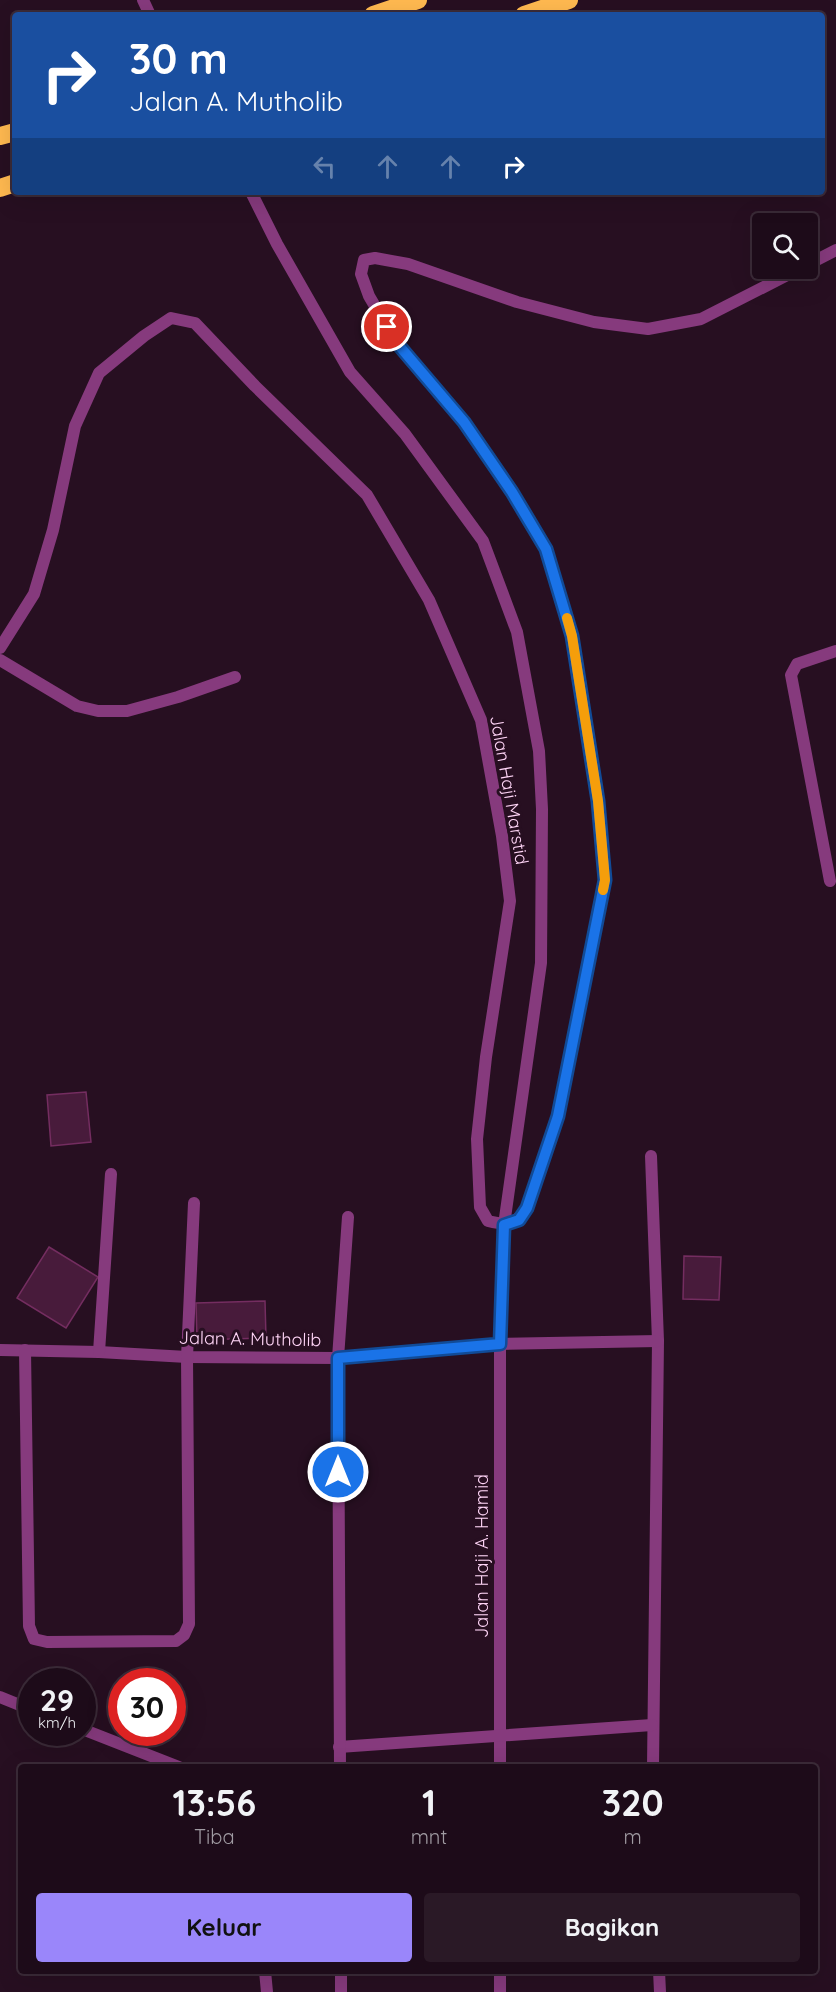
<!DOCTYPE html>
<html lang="id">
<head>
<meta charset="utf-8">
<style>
  :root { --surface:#1d0b19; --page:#2a1926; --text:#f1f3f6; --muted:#a09ba2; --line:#3b2b38; --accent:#9a86fa }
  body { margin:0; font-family:Quicksand,sans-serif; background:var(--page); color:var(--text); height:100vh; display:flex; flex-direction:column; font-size:22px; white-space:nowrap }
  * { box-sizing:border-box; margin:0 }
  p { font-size:20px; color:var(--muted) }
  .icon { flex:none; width:33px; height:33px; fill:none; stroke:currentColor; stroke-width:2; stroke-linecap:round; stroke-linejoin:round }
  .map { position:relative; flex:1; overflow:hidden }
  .side { position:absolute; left:18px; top:1764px; width:800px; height:210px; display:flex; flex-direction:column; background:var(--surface); border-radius:6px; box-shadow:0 6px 24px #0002,0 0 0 2px var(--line) }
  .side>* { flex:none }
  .guide { position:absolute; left:12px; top:12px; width:813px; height:183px; border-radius:6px; box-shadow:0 6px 24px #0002,0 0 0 2px var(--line); background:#1a4fa0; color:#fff; overflow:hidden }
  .fabs { position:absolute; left:752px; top:213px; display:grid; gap:12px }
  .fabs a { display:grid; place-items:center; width:66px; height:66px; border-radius:6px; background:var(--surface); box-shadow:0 6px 24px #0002,0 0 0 2px var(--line); font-size:30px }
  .speed { position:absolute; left:18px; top:1668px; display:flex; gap:12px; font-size:30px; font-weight:700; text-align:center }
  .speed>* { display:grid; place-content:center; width:78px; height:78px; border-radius:50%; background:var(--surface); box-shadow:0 6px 24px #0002,0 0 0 2px var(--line); line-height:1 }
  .speed small { font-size:15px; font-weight:400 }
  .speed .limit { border:9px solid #d22; background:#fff; color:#111 }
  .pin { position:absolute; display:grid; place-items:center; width:51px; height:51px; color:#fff; margin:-26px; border:3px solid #fff; border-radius:50%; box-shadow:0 2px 6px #0007 }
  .me { position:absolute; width:66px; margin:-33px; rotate:0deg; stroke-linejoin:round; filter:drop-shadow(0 0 4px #0008) }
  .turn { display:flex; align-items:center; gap:21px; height:126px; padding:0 18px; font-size:27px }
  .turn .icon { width:78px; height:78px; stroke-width:2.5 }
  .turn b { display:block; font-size:42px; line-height:51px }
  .lanes { display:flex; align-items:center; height:57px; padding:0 18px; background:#0003; justify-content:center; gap:30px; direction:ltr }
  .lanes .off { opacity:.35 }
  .eta { display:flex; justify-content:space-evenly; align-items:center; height:102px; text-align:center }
  .eta b { font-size:36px; font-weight:700; line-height:42px }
  .primary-button { display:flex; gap:12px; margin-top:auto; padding:12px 18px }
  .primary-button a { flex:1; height:69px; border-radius:6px; background:var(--accent); color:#111; font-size:24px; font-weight:700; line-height:69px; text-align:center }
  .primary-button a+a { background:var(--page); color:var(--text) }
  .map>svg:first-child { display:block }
  .building { fill:#481b3b; stroke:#742d60; stroke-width:1.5 }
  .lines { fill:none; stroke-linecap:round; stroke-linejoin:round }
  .minor { stroke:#863a7d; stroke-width:12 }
  .motorway { stroke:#ffb950; stroke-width:18 }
  .route-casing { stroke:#114b97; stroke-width:15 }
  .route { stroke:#1a73e8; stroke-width:10 }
  .slow { stroke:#f59e0b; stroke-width:10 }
  .labels { text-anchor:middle; stroke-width:6; stroke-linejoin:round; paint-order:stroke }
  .street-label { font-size:18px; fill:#ffd5f7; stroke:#270f21 }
</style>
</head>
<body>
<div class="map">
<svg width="836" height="1992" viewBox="0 0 836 1992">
  <rect width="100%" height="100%" fill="#270f21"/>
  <g class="building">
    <path d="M 86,1092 L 91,1142 L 51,1146 L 47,1095 Z"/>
    <path d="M 49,1247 L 98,1277 L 66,1328 L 17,1298 Z"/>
    <path d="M 684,1256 L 721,1257 L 719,1300 L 683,1299 Z"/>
    <path d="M 265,1301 L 266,1338 L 197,1340 L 196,1303 Z"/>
  </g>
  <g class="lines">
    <g class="minor">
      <path d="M 143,0 L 150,15"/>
      <path d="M 251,192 L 277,244 L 350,372 L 405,434 L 483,541 L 517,632 L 539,751 L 542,809 L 541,963 L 504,1225 L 500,1344 L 500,1767"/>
      <path d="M 807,265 L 836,250"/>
      <path d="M 0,648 L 34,594 L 53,530 L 75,426 L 99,373 L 144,336 L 171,318 L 195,323 L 255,386 L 367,495 L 429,600 L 481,720 L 502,836 L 510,901 L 486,1057 L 477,1139 L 480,1207 L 488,1221 C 509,1226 516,1225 527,1207 L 558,1116 L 605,881 L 598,801 L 572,636 L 546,549 L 512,492 L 464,422 L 396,342 L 369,296 L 361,274 L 364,260 L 375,258 L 408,264 L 517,302 L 594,322 L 648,329 L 701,319 L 801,268"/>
      <path d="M 0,660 L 77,706 L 98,711 L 127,711 L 178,697 L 235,677"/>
      <path d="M 830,881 L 791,675 L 797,664 L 836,651"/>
      <path d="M 651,1156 L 658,1341 L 653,1767"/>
      <path d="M 0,1350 L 99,1352 L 187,1357 L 338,1358 L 500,1344 L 658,1341"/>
      <path d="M 25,1350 L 29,1626 L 34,1639 L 47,1642 L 176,1641 L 184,1635 L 189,1624 L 187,1357 L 194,1203"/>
      <path d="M 99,1352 L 111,1174"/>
      <path d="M 0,1697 L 32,1710"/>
      <path d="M 82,1729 L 179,1767"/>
      <path d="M 339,1747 L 652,1725"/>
      <path d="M 340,1767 L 338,1358 L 348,1217"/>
      <path d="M 265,1971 L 267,1992"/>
      <path d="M 341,1971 L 341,1992"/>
      <path d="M 659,1971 L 660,1992"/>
      <path d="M 500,1992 L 500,1971"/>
    </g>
    <g class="motorway">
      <path d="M 373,15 L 418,0"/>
      <path d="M 524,15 L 569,0"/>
      <path d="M 0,136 L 15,132"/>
      <path d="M 0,188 L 15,183"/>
    </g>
  </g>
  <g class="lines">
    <g class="route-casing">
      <path id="route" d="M 338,1472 L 338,1358 L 500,1344 L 504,1225 L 519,1220 L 527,1208 L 558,1116 L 605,880 L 598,801 L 572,636 L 546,549 L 512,492 L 464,422 L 396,342 L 387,327"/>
    </g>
    <use href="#route" class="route"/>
    <path class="slow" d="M 567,618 L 572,636 L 598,801 L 605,880 L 603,890"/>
  </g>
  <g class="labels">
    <g class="street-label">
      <text transform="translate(509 790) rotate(80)" y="6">Jalan Haji Marstid</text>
      <text transform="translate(250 1339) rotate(1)" y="6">Jalan A. Mutholib</text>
      <text transform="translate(482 1556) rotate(-90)" y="6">Jalan Haji A. Hamid</text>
    </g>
  </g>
</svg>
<div class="fabs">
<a><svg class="icon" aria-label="search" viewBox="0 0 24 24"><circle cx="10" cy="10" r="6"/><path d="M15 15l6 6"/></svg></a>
</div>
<div class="speed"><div>29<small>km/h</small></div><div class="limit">30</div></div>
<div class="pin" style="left:387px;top:327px;background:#d93025"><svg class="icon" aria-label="arrive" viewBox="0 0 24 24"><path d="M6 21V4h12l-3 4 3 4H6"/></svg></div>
<svg class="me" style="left:338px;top:1472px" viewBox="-20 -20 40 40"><circle r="17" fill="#1a73e8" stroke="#fff" stroke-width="3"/><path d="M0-11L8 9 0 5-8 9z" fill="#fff"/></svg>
<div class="guide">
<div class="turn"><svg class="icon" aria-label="right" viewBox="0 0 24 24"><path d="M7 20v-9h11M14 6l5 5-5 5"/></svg><div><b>30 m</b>Jalan A. Mutholib</div></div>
<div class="lanes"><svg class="icon off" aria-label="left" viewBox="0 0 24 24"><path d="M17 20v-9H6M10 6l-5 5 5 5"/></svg><svg class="icon off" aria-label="ahead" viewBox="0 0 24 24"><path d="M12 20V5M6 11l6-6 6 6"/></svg><svg class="icon off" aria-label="ahead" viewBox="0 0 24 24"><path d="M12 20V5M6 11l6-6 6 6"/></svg><svg class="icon" aria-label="right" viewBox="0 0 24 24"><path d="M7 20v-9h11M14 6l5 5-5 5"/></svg></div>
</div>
<section class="side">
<div class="eta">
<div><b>13:56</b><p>Tiba</p></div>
<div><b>1</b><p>mnt</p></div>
<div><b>320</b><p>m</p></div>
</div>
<div class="primary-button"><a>Keluar</a><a>Bagikan</a></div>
</section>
</div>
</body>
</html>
